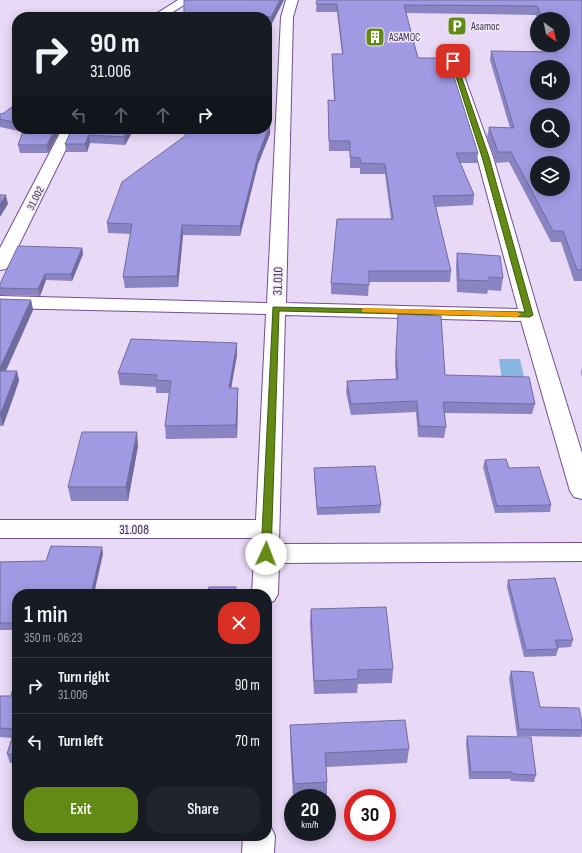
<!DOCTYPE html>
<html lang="en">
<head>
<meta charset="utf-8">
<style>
  :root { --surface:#171b24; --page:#20242c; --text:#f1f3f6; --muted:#9ea1a6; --line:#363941; --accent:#628a15 }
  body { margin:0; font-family:"Sofia Sans Condensed",sans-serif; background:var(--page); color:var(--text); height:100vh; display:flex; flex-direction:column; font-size:15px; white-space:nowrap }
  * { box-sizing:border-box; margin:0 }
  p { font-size:13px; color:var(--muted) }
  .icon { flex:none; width:22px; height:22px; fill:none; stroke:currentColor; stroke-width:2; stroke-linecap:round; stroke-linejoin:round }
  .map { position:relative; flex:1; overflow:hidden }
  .drawer { position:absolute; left:12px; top:589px; width:260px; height:252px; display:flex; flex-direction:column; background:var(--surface); border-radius:16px; box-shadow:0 2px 10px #0003 }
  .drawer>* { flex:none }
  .banner { position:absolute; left:12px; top:12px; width:260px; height:122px; border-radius:16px; box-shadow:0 2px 10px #0003; background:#171b24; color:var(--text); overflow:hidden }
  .needle { width:26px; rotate:147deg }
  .tools { position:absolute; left:530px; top:12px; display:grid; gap:8px }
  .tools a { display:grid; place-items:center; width:40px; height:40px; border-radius:50%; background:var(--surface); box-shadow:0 2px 10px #0003; font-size:20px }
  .speed { position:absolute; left:284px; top:789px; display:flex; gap:8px; font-size:20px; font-weight:700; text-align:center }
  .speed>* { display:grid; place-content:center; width:52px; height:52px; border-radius:50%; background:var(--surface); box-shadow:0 2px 10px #0003; line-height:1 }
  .speed small { font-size:10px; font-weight:400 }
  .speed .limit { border:6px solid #d22; background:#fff; color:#111 }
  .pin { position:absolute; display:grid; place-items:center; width:34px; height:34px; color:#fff; margin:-17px; border-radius:8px; box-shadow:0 2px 6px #0006 }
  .me { position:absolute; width:44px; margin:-22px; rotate:2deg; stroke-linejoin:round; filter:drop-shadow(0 0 3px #0008) }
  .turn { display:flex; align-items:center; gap:14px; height:84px; padding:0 12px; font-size:18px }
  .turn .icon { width:52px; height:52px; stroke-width:2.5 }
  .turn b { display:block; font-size:28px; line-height:34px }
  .lanes { display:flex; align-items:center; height:38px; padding:0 12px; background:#0003; justify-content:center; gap:20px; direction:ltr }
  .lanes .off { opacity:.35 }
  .round { display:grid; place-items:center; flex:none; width:42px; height:42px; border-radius:16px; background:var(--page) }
  .overview { display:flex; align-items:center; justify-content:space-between; height:68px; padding:0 12px }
  h1 { font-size:24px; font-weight:600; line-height:30px }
  .action { display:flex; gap:8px; margin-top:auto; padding:8px 12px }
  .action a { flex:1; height:46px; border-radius:16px; background:var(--accent); color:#fff; font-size:16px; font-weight:600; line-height:46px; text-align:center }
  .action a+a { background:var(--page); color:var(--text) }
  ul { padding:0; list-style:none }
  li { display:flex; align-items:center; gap:12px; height:56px; padding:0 12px; border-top:1px solid var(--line) }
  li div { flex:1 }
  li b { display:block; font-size:15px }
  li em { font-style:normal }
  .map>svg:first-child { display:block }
  .water { fill:#88b6e2 }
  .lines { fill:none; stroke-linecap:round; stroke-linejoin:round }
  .minor-casing { stroke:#724f90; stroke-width:2 }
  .minor { fill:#fff; fill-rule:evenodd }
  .wall { fill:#8a84c3 }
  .shaded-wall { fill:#716c9f }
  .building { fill:#a19ae3; stroke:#716c9f; fill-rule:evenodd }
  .route { fill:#628a15; stroke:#405a0e }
  .slow { fill:#f59e0b }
  .labels { text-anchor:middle; stroke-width:3; stroke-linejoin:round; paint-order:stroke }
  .far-poi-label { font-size:11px; fill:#41324f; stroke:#f1eaf9; text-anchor:start }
  .far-street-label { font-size:11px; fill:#41324f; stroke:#f1eaf9 }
  .street-label { font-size:13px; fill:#41324f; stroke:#f1eaf9 }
</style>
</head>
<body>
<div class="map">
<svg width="582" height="853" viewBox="0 0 582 853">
  <rect width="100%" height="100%" fill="#e8d9f6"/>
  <path class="water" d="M 499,359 L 520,359 L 525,381 L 502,380 Z"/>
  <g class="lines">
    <g class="minor-casing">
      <g id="minor">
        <path d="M 178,0 L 192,0 L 165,17 L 151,17 Z"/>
        <path d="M 286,0 L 298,0 L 293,17 L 286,303 L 518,309 L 477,157 L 443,48 L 445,45 L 453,45 L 493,157 L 539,315 L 582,453 L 582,499 L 574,497 L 570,491 L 521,321 L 285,315 L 279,544 L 582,543 L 582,561 L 279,563 L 278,594 L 274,601 L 267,604 L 267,594 L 252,594 L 255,538 L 0,538 L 0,520 L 256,520 L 266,314 L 0,308 L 0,296 L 267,303 L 281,17 Z"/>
        <path d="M 62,129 L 76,129 L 9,265 L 6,269 L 0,270 L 0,248 Z"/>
        <path d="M 267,824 L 270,825 L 275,836 L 274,853 L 242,853 L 243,836 L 267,836 Z"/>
      </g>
    </g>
    <use href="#minor" class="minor"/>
  </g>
  <g class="wall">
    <path d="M 184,0 L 284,0 L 271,25 L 267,25 L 267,17 L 184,17 Z"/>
    <path d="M 317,0 L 582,0 L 582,281 L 574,281 L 561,242 L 551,242 L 509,162 L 496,163 L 487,137 L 489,127 L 510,128 L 490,60 L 491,51 L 552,52 L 549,45 L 563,45 L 563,19 L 537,19 L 536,15 L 406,13 L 418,58 L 478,153 L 477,163 L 460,163 L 474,195 L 473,205 L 436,207 L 451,271 L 450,282 L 369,282 L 368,296 L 331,294 L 331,283 L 391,219 L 385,174 L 360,174 L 360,168 L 350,168 L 350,151 L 329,151 L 328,100 L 334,101 L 332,63 L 332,54 L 342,54 L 337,12 L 316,12 Z"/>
    <path d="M 17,103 L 17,129 L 61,129 L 48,153 L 20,153 L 18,145 L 23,132 L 0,127 L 0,114 L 4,113 Z"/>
    <path d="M 72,129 L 134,129 L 125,145 L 90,143 L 87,152 L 66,152 L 65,144 Z"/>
    <path d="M 270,134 L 258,164 L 240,236 L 183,235 L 178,287 L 125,288 L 123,277 L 131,234 L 108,233 L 107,223 Z"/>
    <path d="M 82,248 L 83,254 L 72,281 L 46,280 L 40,296 L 0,295 L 0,284 Z"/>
    <path d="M 457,253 L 503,278 L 501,291 L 488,290 L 487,294 L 457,292 L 456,265 Z"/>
    <path d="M 0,299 L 31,300 L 33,310 L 6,371 L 17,371 L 19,381 L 3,426 L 0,426 Z"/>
    <path d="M 398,314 L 445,375 L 535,404 L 532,414 L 444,413 L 446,427 L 444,438 L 418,437 L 416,412 L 351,415 L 346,392 L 347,381 L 396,379 L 395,364 Z"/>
    <path d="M 237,355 L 231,388 L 238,388 L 238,400 L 237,438 L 166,439 L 165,426 L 169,393 L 156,393 L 156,387 L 120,385 L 118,373 Z"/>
    <path d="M 582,367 L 582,377 L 581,373 Z"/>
    <path d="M 138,446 L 128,501 L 71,501 L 68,487 Z"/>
    <path d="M 485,460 L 509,468 L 551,505 L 550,512 L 495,513 L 483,467 Z"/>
    <path d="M 314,468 L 381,505 L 380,513 L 317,515 L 314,475 Z"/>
    <path d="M 103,554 L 17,594 L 17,626 L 16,630 L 0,630 L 0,562 L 46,561 Z"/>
    <path d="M 508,580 L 573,640 L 571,647 L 557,648 L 558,649 L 556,656 L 524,657 L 507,587 Z"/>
    <path d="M 311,609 L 393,669 L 392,683 L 358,684 L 357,693 L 314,694 L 310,623 Z"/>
    <path d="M 17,671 L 17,764 L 10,763 L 7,754 L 12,738 L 0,737 L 0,696 L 11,696 Z"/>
    <path d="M 511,671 L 540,707 L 582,723 L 582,734 L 581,737 L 517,736 L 509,678 Z"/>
    <path d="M 290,725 L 409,749 L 407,763 L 326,767 L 327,782 L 327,795 L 293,797 L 290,739 Z"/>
    <path d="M 467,736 L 536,775 L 534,782 L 511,781 L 510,779 L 469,779 L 466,743 Z"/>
  </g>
  <g class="shaded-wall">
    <path d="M 280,0 L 284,0 L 271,25 L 271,17 Z"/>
    <path d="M 270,125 L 270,134 L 258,164 L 240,236 L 240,226 L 258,155 Z"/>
    <path d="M 55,129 L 61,129 L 48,153 L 47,145 Z"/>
    <path d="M 128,129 L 134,129 L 125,145 L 124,137 Z"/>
    <path d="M 89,135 L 90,143 L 87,152 L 85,144 Z"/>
    <path d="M 6,195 L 8,204 L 0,217 L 0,204 Z"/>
    <path d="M 182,225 L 183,235 L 178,287 L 177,276 Z"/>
    <path d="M 82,248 L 83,254 L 72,281 L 71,274 Z"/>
    <path d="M 45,274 L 46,280 L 40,296 L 38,289 Z"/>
    <path d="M 31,300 L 33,310 L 1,381 L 0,376 L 0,368 Z"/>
    <path d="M 237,343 L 237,355 L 229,400 L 229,388 Z"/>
    <path d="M 17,371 L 19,381 L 3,426 L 0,415 Z"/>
    <path d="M 238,388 L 238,400 L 237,438 L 236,425 Z"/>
    <path d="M 137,432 L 138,446 L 128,501 L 126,487 Z"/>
    <path d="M 102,547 L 103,554 L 94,594 L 91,594 Z"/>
    <path d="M 17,611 L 17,626 L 16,630 L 14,623 Z"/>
  </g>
  <g class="building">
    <path d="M 184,0 L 280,0 L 271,17 L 231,14 L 231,17 L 184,17 Z"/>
    <path d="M 317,0 L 582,0 L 582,270 L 577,270 L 563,231 L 553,231 L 511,152 L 498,152 L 489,127 L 514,128 L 491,51 L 557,52 L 554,45 L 563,45 L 563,19 L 543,19 L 537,6 L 404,5 L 418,58 L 448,58 L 478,153 L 456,153 L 474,195 L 433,196 L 451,271 L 369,271 L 369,285 L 331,283 L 337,219 L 393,219 L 385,164 L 361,163 L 360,158 L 350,157 L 350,141 L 329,141 L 328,100 L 335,101 L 332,54 L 343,54 L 337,4 L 316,4 ZM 537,67 L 563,67 L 563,93 L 537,93 ZM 537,115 L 563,115 L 563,141 L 537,141 ZM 537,163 L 563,163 L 563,189 L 537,189 Z"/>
    <path d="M 17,103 L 17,123 L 0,119 L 0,114 L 4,113 Z"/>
    <path d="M 267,105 L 270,125 L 258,155 L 240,226 L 182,225 L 177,276 L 123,277 L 132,224 L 107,223 L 122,182 L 185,136 L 185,129 L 267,129 Z"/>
    <path d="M 24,129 L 55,129 L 47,145 L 18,145 Z"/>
    <path d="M 72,129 L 128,129 L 124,137 L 89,135 L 85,144 L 65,144 Z"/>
    <path d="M 0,195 L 6,195 L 0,204 Z"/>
    <path d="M 18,246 L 82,248 L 71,274 L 45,274 L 38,289 L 0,288 L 0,284 Z"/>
    <path d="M 457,253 L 500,256 L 503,278 L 489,277 L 489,281 L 459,280 Z"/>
    <path d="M 0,299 L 31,300 L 0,368 Z"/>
    <path d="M 398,314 L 441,316 L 445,375 L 529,377 L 535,404 L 443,402 L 446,427 L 419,426 L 417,401 L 351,404 L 347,381 L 398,379 L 396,353 Z"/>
    <path d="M 131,339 L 237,343 L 229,388 L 238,388 L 236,425 L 165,426 L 171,381 L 155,380 L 157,375 L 118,373 Z"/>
    <path d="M 0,371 L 17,371 L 0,415 Z"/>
    <path d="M 82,432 L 137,432 L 126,487 L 68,487 Z"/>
    <path d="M 506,459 L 509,468 L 539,467 L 551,505 L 497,506 L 485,460 Z"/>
    <path d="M 375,466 L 381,505 L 317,508 L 314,468 Z"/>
    <path d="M 51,546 L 102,547 L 91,594 L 17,594 L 17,611 L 14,623 L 0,623 L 0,562 L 46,561 Z"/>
    <path d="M 555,578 L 573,640 L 555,640 L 558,649 L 526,650 L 508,580 Z"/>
    <path d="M 209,587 L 236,587 L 235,594 L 208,594 Z"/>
    <path d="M 386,607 L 393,669 L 358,670 L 358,679 L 314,681 L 311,609 Z"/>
    <path d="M 17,671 L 17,755 L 7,754 L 15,729 L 0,728 L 0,696 L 11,696 Z"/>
    <path d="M 511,671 L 533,672 L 540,707 L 579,708 L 582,723 L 582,730 L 519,729 Z"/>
    <path d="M 405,720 L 409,749 L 325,753 L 327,782 L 294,784 L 290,725 Z"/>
    <path d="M 467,736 L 531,737 L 536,775 L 513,774 L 512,772 L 471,772 Z"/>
  </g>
  <path class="route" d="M 453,60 L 456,61 L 489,157 L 533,315 L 530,317 L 279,311 L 271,554 L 270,557 L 263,557 L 261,554 L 273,307 L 525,312 L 482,157 L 451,61 Z"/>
  <path class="slow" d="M 365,308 L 517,312 L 521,314 L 517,317 L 362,312 L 362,309 Z"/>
  <defs>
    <g id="parking-square" transform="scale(1)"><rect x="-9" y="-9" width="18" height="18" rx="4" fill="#628a15" stroke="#f1eaf9"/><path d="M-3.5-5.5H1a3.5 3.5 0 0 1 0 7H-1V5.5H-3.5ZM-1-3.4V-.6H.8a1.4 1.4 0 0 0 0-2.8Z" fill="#fff"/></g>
    <g id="building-square" transform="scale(1)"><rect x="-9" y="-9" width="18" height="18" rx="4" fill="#628a15" stroke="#f1eaf9"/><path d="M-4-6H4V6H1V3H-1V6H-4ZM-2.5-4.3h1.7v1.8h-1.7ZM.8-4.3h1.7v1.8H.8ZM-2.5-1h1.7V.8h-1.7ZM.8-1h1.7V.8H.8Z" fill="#fff"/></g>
  </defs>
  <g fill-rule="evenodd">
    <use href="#parking-square" x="457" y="26"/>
    <use href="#building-square" x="375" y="37"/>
  </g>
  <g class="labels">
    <g class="far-poi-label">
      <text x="471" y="30">Asamoc</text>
      <text x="389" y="41">ASAMOC</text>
    </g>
    <g class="far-street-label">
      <text transform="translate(35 198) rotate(-63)" y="4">31.002</text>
    </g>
    <g class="street-label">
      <text transform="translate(277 281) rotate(-88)" y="5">31.010</text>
      <text x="134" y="534">31.008</text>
    </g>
  </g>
</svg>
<div class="tools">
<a><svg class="needle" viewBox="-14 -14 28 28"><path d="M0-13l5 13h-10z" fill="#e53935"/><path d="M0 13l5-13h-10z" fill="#9ea1a6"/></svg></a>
<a><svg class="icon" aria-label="sound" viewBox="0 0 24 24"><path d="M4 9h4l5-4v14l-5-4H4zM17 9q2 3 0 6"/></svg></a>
<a><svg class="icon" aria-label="search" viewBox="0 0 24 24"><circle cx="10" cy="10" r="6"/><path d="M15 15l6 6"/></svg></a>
<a><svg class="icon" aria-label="layers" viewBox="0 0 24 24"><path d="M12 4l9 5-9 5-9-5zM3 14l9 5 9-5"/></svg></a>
</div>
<div class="speed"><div>20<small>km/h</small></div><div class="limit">30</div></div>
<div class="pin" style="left:453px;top:61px;background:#d93025"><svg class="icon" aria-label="arrive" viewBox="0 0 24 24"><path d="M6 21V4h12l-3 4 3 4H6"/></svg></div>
<svg class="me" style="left:266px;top:554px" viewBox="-20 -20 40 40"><circle r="19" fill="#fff"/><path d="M0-13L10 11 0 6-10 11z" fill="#628a15"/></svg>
<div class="banner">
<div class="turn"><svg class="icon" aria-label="right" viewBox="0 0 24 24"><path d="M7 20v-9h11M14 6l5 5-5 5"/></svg><div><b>90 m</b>31.006</div></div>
<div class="lanes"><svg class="icon off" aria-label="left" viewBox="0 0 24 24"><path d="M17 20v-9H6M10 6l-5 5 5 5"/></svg><svg class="icon off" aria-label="ahead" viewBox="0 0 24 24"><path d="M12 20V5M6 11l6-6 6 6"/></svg><svg class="icon off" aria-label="ahead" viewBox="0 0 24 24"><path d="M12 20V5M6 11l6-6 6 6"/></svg><svg class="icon" aria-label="right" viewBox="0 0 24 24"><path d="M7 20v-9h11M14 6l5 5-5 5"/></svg></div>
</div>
<section class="drawer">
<div class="overview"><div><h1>1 min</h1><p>350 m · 06:23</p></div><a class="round" style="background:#d93025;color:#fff"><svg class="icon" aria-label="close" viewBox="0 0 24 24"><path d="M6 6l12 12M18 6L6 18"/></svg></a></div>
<ul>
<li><svg class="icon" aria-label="right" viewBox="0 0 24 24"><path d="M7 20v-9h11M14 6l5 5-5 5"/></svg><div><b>Turn right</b><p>31.006</p></div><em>90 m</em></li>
<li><svg class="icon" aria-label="left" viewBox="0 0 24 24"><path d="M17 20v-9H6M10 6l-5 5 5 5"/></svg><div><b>Turn left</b></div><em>70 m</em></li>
</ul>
<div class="action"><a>Exit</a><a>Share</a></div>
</section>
</div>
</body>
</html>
